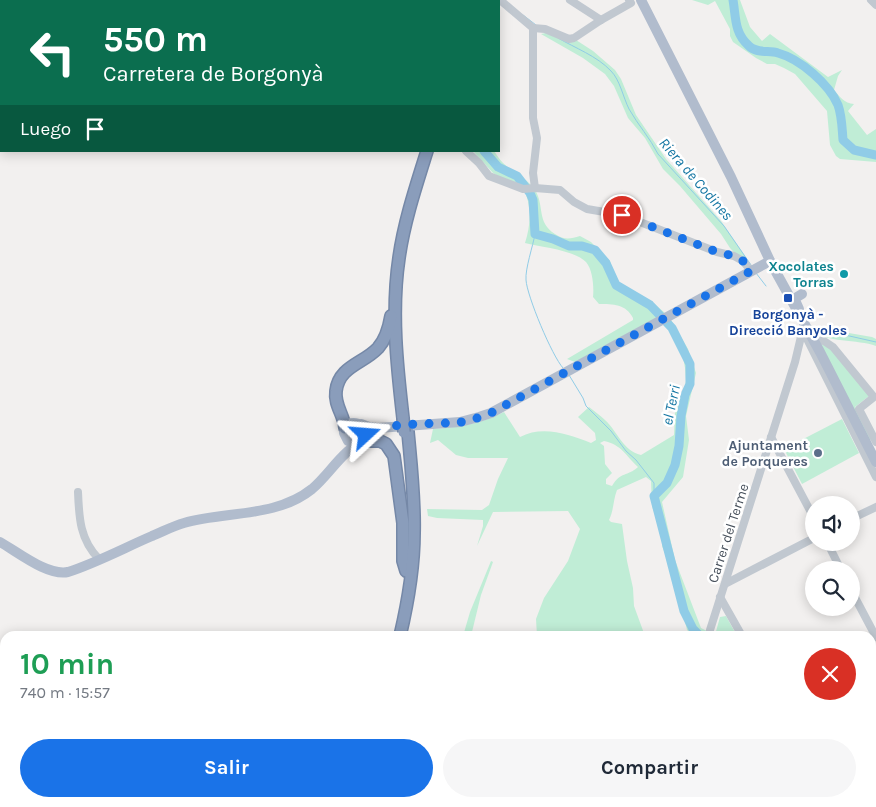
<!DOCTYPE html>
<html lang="es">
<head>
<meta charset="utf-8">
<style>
  :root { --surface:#fff; --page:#f6f6f7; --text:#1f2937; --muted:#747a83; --accent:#1a73e8 }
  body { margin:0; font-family:Karla,sans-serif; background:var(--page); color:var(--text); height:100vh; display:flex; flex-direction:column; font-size:19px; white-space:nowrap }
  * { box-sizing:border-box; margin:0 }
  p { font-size:16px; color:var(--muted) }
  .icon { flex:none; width:28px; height:28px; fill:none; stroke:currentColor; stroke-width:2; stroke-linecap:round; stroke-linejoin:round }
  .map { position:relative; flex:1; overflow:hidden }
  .side { position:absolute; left:0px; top:631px; width:876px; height:176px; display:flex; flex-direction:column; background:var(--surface); border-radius:15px 15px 0 0; box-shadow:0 2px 12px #0003 }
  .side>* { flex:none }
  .hud { position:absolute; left:0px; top:0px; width:500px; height:152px; box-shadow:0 2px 12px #0003; background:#0b6e4f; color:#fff; overflow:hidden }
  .fabs { position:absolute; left:805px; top:496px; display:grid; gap:10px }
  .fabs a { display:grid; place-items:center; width:55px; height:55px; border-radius:50%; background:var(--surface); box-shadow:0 2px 12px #0003; font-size:25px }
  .pin { position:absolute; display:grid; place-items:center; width:42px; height:42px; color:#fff; margin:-21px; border:2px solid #fff; border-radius:50%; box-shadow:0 1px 5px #0007 }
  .me { position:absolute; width:55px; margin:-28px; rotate:71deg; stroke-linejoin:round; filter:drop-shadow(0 0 4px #0008) }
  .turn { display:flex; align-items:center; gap:18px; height:105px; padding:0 20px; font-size:22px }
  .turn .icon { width:65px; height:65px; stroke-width:2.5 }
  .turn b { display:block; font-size:35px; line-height:42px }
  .then { display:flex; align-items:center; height:48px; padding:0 20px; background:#0003; gap:10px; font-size:19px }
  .round { display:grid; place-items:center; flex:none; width:52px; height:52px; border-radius:26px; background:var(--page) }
  .overview { display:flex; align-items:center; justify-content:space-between; height:85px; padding:0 20px }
  h1 { font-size:30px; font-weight:700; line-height:38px; color:#1e9e55 }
  .action { display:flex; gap:10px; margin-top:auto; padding:10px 20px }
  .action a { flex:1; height:58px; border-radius:30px; background:var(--accent); color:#fff; font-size:20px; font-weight:700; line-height:58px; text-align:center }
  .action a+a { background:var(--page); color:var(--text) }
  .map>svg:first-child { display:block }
  .green { fill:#c0edd6; fill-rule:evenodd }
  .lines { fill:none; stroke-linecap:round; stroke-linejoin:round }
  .stream { stroke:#90cce7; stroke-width:1 }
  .river { stroke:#90cce7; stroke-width:9 }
  .highway-casing { stroke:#7588a7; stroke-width:14 }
  .minor { stroke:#c1c8d0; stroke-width:8 }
  .major { stroke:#b1bccd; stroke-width:10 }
  .highway { stroke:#8a9dbb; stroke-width:11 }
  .highway-bridge-casing { stroke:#7588a7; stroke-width:14; stroke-linecap:butt }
  .highway-bridge { stroke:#8a9dbb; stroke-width:11 }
  .route { stroke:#1a73e8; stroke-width:9; stroke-dasharray:0 16.2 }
  .culture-dot { fill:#0f9aa8; stroke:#fff; stroke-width:2 }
  .transit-dot { fill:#1a4fb4; stroke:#fff; stroke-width:2 }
  .service-dot { fill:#5c6f8a; stroke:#fff; stroke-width:2 }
  .labels { text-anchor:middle; stroke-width:5; stroke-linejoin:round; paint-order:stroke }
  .culture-label { font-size:14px; font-weight:bold; fill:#0d838f; stroke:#fff; text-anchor:end }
  .transit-label { font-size:14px; font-weight:bold; fill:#164399; stroke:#fff }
  .service-label { font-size:14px; font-weight:bold; fill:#4e5e75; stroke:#fff; text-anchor:end }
  .street-label { font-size:14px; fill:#48515c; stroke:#fff }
  .water-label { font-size:15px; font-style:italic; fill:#1476a3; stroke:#fff }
</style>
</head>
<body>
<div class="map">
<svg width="876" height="807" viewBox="0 0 876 807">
  <rect width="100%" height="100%" fill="#f2f0ef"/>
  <g class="green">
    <path d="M 181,0 L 272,0 L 182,1 Z"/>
    <path d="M 692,0 L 740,0 L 750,27 L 762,41 L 770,34 L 828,77 L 842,70 L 838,76 L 834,90 C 840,97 844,103 854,104 L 848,111 L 867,135 L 876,129 L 876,162 L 840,159 L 836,156 L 830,145 L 827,111 L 795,74 L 784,68 L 775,64 L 767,64 L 756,58 L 733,42 L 730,36 L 730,29 L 715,1 L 708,5 Z"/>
    <path d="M 550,32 L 576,40 L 593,51 L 615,70 L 621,79 L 636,115 L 666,159 L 721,221 L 752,266 L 749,268 L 730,248 L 721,234 L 680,186 L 663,169 L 645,138 L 628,118 L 614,86 L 605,74 L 583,58 L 541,34 Z"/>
    <path d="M 473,151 L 494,151 C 497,155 500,160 503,163 C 514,173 527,178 535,190 C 545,206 536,222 555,234 C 564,240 570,239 580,236 L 591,242 L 610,261 L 615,280 L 618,283 L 630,292 L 651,301 L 665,313 L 575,362 L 567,359 L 633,320 L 633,318 C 626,304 613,304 599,304 L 593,297 C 594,288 593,270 586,262 C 574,250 541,247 525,243 C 531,224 532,206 523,187 L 503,179 L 493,173 Z"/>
    <path d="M 670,318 L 688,349 L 696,373 L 686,416 L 689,440 L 683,477 L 662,502 L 675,560 L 701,628 L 715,635 L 720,617 L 726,616 L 737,636 L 694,636 L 687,630 L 674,576 L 662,546 L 662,536 L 652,506 L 651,481 L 646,477 L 617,490 C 613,500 614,510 609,520 L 611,522 L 622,524 L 627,561 L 633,588 L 634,606 L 645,636 L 537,636 L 536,619 L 544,598 L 568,561 L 580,529 L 568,511 L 493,512 L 477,546 L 483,526 L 483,520 L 437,518 L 428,516 L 427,509 L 482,510 L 489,505 L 498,479 L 508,458 L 468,458 L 456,455 L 438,440 L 430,443 L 433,429 C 459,427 481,424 504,412 L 520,437 C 542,425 569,434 591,443 L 596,440 L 595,433 L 578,417 L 589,407 C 594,411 600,415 605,420 C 618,432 623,451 641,455 L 674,435 L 675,411 L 677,404 L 684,392 L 686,381 L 685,368 L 683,357 L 664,321 ZM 604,441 C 622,445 625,455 638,467 C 627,477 621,471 612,486 L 606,484 L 606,479 L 612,473 L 605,464 L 604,446 L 600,443 Z"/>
    <path d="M 812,330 L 824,333 L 843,332 L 872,337 L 876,339 L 876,346 C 858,339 825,343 812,330 Z"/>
    <path d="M 821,344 L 829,347 L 869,396 L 855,407 L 872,439 L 869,441 Z"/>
    <path d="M 842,419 L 859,453 L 802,484 L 784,449 Z"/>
    <path d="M 491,561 L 493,562 L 481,595 L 471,636 L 463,636 L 470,612 Z"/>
    <path d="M 44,802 L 102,802 L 102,803 L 101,807 L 41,807 Z"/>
    <path d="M 848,802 L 846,804 L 849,807 L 710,807 L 708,803 Z"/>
  </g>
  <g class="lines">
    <g class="stream">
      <path d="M 523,15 L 536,25"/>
      <path d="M 558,38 C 575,48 597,56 611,71 C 620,80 623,97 629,109 C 638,125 650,138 658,154 L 724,226 L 751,265"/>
      <path d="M 535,234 C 533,246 525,269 526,280 C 527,296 552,356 563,368"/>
      <path d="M 756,273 L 766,286"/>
      <path d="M 821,334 L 845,335 L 876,342"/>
      <path d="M 569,375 L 583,398 L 586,406 L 611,431 L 626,451 L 636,460 L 654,483 L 654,496"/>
      <path d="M 603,807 L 610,802"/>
      <path d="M 817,807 L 820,802"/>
    </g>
    <g class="river">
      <path d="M 211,0 L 211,1"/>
      <path d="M 221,0 L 222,1"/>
      <path d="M 733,0 C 736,17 734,33 749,46 C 757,54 769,50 778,53 C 800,59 829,84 838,105 C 842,116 842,128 843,140 L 854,150 L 876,155"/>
      <path d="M 265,1 L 265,0"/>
      <path d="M 484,151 L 498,167 L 517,176 L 530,193 L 533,200 L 535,234 L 553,239 L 569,246 L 582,246 L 595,250 L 606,263 L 616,285 L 650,305 L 672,328 L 690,364 L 690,384 L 685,395 L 681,416 L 679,446 L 675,465 L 667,483 L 654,496 L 684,611 L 693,629 L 700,636"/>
      <path d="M 832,802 L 835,807"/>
    </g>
    <g class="highway-casing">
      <g id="highway">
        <path d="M 472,1 L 473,0"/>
        <path d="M 480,1 L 481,0"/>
        <path d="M 403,418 C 397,366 391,311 399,258 C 404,222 416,186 427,151"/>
        <path d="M 345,428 C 344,415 334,405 336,391 C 339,366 363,364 378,348 C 386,339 389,328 391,316"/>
        <path d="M 363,441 L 380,441 L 386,444 L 394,456 L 403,523 L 403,561 L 406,571"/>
        <path d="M 400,636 C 408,602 414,568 414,533 C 415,499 411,465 408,432"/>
        <path d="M 361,807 L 362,802"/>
      </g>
    </g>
    <g class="minor">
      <path d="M 175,0 L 176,1"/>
      <path d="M 500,0 L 533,28 L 545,29 L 569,39 L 574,38 L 601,20 L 631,3 L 629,0"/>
      <path d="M 570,0 L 601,20"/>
      <path d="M 871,0 L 876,5"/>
      <path d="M 387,1 L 388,0"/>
      <path d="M 533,28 L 533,118 L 537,138 L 533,173 L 535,188"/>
      <path d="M 466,151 L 479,163 L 489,176 L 523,189 L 535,188 L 560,190 L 574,202 L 587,209 L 622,215 L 717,252 L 734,256 L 743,261 L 751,271"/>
      <path d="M 803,331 L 876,477"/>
      <path d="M 816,340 L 824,341 L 833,347 L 874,397 L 859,409 L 876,442"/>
      <path d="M 771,437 L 814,518"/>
      <path d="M 78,492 C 79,518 80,540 99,559"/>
      <path d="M 851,519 L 876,507"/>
      <path d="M 827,542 L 841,570"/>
      <path d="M 725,584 L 814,538"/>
      <path d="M 851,590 L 876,637"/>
      <path d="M 720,597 L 742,636"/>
      <path d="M 710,630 L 795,362 L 804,324"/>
      <path d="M 871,798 L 876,802"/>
      <path d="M 850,807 L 857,802"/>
    </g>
    <g class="major">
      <path d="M 641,0 L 731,177 L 771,263 L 820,352 L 876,462"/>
      <path d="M 799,309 L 795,300 L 797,297 L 802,294"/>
      <path d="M 361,424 L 369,427 L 378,428 L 460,422 L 479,417 L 491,413 L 770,261"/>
      <path d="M 0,542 C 18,552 47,576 68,572 C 96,563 124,548 152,536 C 162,532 173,526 184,523 C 225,511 276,518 312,489 C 325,478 334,464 346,453 C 351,447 360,445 364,439 C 372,428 358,420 348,424 L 344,433 L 348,441 L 357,444"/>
    </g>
    <use href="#highway" class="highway"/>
    <g class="highway-bridge-casing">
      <path id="highway-bridge" d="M 403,418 L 404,432"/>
    </g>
    <use href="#highway-bridge" class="highway-bridge"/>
  </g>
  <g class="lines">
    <path class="route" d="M 366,435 C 382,421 438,425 461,422 C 472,420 481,417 491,413 L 751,271 L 743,261 L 734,256 L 717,252 L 622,215"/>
  </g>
  <circle class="culture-dot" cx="844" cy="274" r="5"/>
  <rect class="transit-dot" x="783" y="293" width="10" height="10" rx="2.5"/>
  <circle class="service-dot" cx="818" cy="453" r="5"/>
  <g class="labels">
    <g class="culture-label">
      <text x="834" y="271">Xocolates<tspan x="834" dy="16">Torras</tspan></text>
    </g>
    <g class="transit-label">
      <text x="788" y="319">Borgonyà -<tspan x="788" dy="16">Direcció Banyoles</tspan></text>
    </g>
    <g class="service-label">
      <text x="808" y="450">Ajuntament<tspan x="808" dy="16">de Porqueres</tspan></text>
    </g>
    <g class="street-label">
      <text transform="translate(728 533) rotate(-72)" y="5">Carrer del Terme</text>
    </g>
    <g class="water-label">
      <text transform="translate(696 179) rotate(49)" y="5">Riera de Codines</text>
      <text transform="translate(671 405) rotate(-78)" y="5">el Terri</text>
    </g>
  </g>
</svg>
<div class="fabs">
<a><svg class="icon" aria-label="sound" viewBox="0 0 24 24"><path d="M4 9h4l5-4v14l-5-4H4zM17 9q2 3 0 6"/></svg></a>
<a><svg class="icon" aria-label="search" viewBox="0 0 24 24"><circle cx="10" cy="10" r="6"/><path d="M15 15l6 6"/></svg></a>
</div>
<div class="pin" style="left:622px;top:215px;background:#d93025"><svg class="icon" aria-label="arrive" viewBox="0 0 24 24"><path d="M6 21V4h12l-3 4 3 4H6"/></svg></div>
<svg class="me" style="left:366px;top:435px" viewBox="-20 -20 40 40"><path d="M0-17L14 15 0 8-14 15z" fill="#1a73e8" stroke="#fff" stroke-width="4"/></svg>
<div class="hud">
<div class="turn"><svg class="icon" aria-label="left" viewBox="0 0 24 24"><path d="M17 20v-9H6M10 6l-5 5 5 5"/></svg><div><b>550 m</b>Carretera de Borgonyà</div></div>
<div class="then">Luego<svg class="icon" aria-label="arrive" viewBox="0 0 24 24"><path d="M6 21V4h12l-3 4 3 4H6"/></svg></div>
</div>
<section class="side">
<div class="overview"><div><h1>10 min</h1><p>740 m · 15:57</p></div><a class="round" style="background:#d93025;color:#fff"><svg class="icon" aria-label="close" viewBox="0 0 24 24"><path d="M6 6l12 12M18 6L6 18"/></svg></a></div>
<div class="action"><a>Salir</a><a>Compartir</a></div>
</section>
</div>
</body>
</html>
